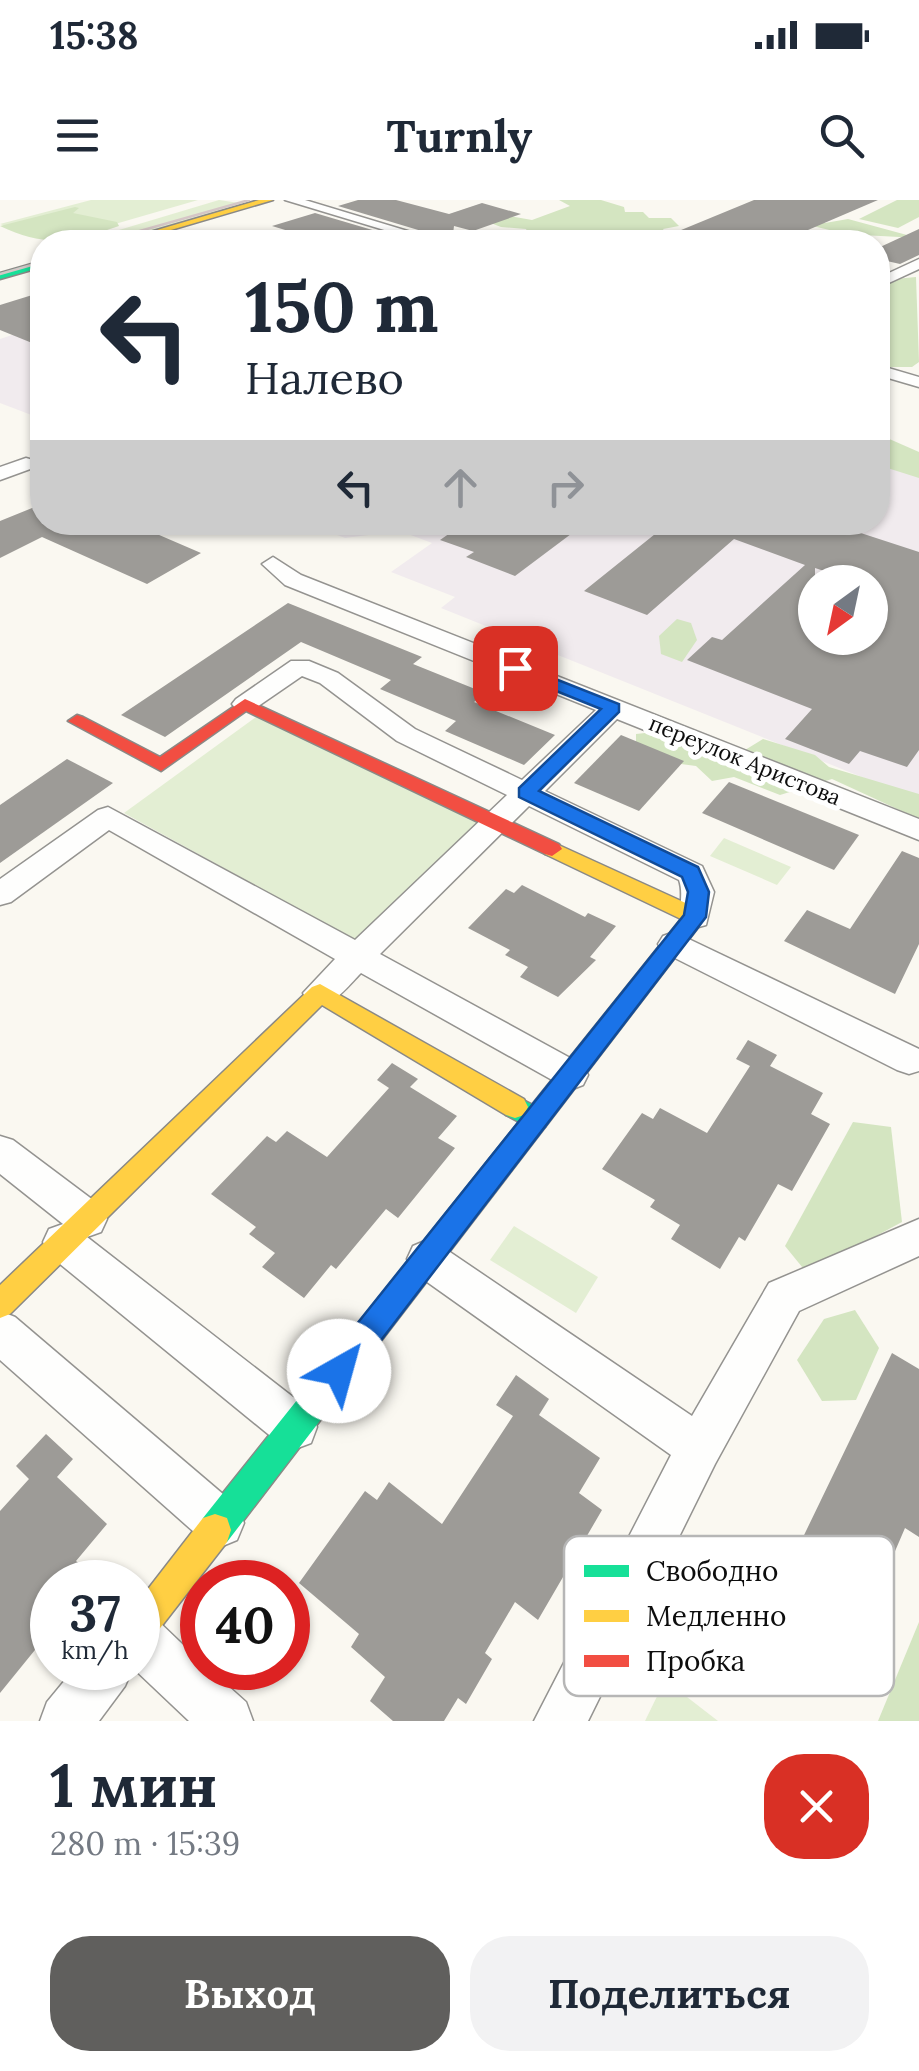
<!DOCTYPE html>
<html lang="ru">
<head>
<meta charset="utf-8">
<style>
  :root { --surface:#fff; --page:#f2f2f3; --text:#1f2937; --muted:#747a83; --accent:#605f5d }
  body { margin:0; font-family:Lora,serif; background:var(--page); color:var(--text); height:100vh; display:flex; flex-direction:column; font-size:38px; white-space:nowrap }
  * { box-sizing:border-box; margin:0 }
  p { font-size:32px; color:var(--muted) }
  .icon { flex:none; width:55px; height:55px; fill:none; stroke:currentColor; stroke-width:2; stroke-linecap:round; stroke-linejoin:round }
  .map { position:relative; height:1521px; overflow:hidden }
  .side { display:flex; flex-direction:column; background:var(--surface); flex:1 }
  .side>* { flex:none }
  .hud { position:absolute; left:30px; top:30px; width:860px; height:305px; border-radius:40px; box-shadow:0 2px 8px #0004; background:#fff; color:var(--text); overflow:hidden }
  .needle { width:65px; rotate:213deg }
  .controls { position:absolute; left:798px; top:365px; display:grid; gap:20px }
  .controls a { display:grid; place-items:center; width:90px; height:90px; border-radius:50%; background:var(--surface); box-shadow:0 2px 8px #0004; font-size:50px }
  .speed { position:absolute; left:30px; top:1360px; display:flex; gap:20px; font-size:50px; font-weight:700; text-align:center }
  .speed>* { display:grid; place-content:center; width:130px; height:130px; border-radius:50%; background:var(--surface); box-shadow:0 2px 8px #0004; line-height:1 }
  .speed small { font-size:25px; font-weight:400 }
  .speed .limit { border:15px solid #d22; background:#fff; color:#111 }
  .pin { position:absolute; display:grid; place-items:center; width:85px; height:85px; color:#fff; margin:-42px; border-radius:20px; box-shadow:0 5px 15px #0006 }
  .me { position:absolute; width:110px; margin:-55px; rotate:38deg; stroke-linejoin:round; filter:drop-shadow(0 0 8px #0008) }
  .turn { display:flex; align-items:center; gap:35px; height:210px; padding:0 50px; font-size:45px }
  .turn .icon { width:130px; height:130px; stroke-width:2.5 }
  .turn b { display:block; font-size:70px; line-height:85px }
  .lanes { display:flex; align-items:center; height:95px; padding:0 50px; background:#0003; justify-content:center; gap:50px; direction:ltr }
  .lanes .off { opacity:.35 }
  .round { display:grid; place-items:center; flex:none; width:105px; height:105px; border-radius:40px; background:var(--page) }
  .head { display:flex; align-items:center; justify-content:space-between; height:170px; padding:0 50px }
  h1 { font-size:60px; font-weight:800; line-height:75px }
  .primary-button { display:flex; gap:20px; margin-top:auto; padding:20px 50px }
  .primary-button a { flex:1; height:115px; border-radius:40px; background:var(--accent); color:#fff; font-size:40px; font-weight:800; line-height:115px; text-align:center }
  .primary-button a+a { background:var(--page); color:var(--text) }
  .status { display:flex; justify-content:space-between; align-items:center; height:70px; padding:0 50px; background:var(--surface); direction:ltr }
  .status svg { height:28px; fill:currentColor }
  header { display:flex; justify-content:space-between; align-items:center; height:130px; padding:0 50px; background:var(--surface); font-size:45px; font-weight:800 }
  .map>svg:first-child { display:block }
  .industrial { fill:#f1ebee; fill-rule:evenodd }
  .green { fill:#e3eed3 }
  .forest { fill:#d4e5c1 }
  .building { fill:#9d9b97; fill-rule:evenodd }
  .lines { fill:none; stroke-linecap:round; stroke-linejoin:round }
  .street-casing { stroke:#949390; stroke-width:3 }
  .fast-casing { stroke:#8a8986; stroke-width:3 }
  .slow-casing { stroke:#8a8986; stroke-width:3 }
  .jam-casing { stroke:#8a8986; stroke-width:3 }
  .street { fill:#fefefd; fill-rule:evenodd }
  .fast { fill:#16e098; fill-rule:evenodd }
  .slow { fill:#ffcf43; fill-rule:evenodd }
  .jam { fill:#f24e42; fill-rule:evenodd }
  .tram { stroke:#d5c6c6; stroke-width:2.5 }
  .route { fill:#1a73e8; stroke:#114b97; stroke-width:2.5 }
  .labels { text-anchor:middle; stroke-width:10; stroke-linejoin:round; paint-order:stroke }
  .far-street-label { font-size:22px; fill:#0d0d0d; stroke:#fff }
  .key { fill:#fff; stroke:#b6b6b6; stroke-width:2.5 }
  .key-label { font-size:28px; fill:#0d0d0d }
</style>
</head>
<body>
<div class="status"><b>15:38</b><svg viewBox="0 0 49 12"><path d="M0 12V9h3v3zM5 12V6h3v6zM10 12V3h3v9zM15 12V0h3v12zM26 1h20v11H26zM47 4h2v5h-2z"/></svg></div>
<header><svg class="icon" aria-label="menu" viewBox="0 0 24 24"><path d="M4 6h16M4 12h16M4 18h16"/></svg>Turnly<svg class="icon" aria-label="search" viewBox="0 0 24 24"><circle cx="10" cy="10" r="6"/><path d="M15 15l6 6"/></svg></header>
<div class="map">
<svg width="919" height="1521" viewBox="0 0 919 1521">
  <rect width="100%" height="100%" fill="#faf8f1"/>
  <g class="industrial">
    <path d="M 42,125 L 42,219 L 0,203 L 0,139 Z"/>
    <path d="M 878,262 L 919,274 L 919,600 L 441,408 L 455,397 L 391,372 L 432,343 L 400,331 L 345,338 L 306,323 L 878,322 ZM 815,382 L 870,382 L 870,438 L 815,438 Z"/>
  </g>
  <g class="green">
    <path d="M 91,0 L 198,0 L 53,42 L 0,24 Z"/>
    <path d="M 219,0 L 246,4 L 118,41 L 99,36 Z"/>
    <path d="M 256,517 L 480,623 L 356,741 L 124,613 Z"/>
    <path d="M 724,638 L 791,667 L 777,685 L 710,656 Z"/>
    <path d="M 514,1026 L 598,1077 L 576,1113 L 490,1060 Z"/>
    <path d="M 665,1480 L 718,1521 L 645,1521 Z"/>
  </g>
  <g class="forest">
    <path d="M 559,0 L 601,0 L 624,7 L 625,12 L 643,12 L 649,18 L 671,18 L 679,26 L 663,29 L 666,34 L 645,35 L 645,40 L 640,42 L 562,42 L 530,37 L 526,29 L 501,27 L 483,20 L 493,13 L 532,20 L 570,6 Z"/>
    <path d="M 897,0 L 919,0 L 919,17 L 898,28 L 859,19 Z"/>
    <path d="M 75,7 L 79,8 L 73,13 L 117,22 L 119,26 C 73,42 46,48 0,26 Z"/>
    <path d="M 808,19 L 825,23 L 848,19 L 918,38 L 862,35 L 864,39 C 855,46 836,44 826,38 L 842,33 L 796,22 Z"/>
    <path d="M 878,71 L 895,79 L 916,77 L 919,162 L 912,167 L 878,167 Z"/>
    <path d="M 878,234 L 919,252 L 919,278 L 878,265 Z"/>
    <path d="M 677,419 L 691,423 L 697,440 L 682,462 L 661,454 L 659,436 Z"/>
    <path d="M 672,530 L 732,558 L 763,539 L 815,555 L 829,567 L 919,594 L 919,619 L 832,579 L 780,595 L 734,577 L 712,581 L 696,566 L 636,558 L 636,534 Z"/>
    <path d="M 853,922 L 891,927 L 902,1022 L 807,1073 L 785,1046 Z"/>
    <path d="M 855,1110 L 879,1148 L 856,1200 L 822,1201 L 797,1160 L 824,1119 Z"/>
    <path d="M 919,1422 L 919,1521 L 878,1521 Z"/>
  </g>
  <g class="building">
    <path d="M 358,0 L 396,0 L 449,14 L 482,3 L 521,14 L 473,31 L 454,26 L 452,42 L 448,42 L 445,38 L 338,6 Z"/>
    <path d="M 754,0 L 878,0 L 780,42 L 652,42 Z"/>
    <path d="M 315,13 L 413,42 L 325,42 L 272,26 Z"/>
    <path d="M 919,29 L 919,55 L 900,64 L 878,59 L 878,48 Z"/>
    <path d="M 42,92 L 42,147 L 0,130 L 0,105 Z"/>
    <path d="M 42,304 L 42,322 L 129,322 L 201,353 L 147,384 L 42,337 L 0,358 L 0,321 Z"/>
    <path d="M 466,322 L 587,322 L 515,376 L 466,357 L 474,352 L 440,340 Z"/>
    <path d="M 670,322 L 827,322 L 919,352 L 919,550 L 907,567 L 860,551 L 849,564 L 785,539 L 812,509 L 687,460 L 712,437 L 722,440 L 805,365 L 734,339 L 647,415 L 584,391 ZM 815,368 L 858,382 L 870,382 L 870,438 L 815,438 Z"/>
    <path d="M 288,403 L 422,457 L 413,464 L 485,493 L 474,502 L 555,535 L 524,565 L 445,531 L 456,521 L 380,489 L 391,480 L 301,442 L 165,537 L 121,515 Z"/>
    <path d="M 621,535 L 684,561 L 639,611 L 574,583 Z"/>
    <path d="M 67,559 L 113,583 L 0,663 L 0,605 Z"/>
    <path d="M 729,582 L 859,635 L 834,670 L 702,613 Z"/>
    <path d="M 902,651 L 919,658 L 919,744 L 895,794 L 784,741 L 807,710 L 850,729 Z"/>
    <path d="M 522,685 L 585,717 L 588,713 L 616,726 L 590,757 L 596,760 L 558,797 L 520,777 L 528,767 L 505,755 L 510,750 L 468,728 L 506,689 L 514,693 Z"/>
    <path d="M 748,840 L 777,855 L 770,866 L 823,893 L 811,914 L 830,924 L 792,991 L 778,984 L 745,1041 L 739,1037 L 720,1069 L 671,1039 L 680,1025 L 650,1007 L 655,1000 L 602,969 L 642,913 L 653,919 L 660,908 L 707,933 L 750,866 L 736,859 Z"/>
    <path d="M 392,863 L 418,879 L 410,887 L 457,916 L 438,938 L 455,948 L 398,1018 L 386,1009 L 336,1069 L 331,1065 L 304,1098 L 262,1067 L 275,1053 L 249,1034 L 256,1027 L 211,994 L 267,936 L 276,942 L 287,931 L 327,957 L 389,888 L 377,880 Z"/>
    <path d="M 892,1153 L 919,1169 L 919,1337 L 905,1328 L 868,1414 L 792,1360 Z"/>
    <path d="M 516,1175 L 549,1199 L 539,1215 L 600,1258 L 579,1293 L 602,1310 L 538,1420 L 515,1402 L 485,1453 L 492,1459 L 466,1504 L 458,1498 L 444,1521 L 393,1521 L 370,1501 L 385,1477 L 351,1447 L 359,1434 L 299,1383 L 365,1291 L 377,1300 L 389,1282 L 442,1324 L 513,1216 L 496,1205 Z"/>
    <path d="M 46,1234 L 73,1259 L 57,1277 L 107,1324 L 76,1361 L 99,1382 L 52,1382 L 52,1429 L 0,1493 L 0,1311 L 29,1279 L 16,1266 Z"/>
  </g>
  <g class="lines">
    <g class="street-casing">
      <g id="street">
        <path d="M 285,0 L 305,0 L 444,42 L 424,42 Z"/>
        <path d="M 919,59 L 919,69 L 878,88 L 878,78 Z"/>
        <path d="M 878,165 L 919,177 L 919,187 L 878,175 Z"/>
        <path d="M 26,258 L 33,260 L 33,268 L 0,280 L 0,267 Z"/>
        <path d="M 273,357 L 301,375 L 919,619 L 919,640 L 617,519 L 545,591 L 702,666 L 714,692 L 706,725 L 695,728 L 684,725 C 676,711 685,696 679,680 L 529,606 L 380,754 L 583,865 L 588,875 L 583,885 L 570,890 L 361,773 C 345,789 332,810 308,802 L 303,793 L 335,759 L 109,630 L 11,702 L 0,705 L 0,679 L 98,610 L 108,607 L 355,740 L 507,595 L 397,541 L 320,483 L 302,476 L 254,509 L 236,509 L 232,504 L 236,499 L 291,461 L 309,461 L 338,473 L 415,529 L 522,580 L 596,510 L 285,385 L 262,364 Z"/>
        <path d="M 674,732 L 919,849 L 919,871 L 909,874 L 897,870 L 663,752 L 658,744 L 663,736 Z"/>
        <path d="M 0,936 L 13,940 L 101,1006 L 107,1019 L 101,1032 L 87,1037 L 311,1211 L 317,1227 L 311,1243 L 295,1249 L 279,1243 L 49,1055 L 43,1042 L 49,1029 L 63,1024 L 0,974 Z"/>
        <path d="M 919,1019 L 919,1056 L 799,1111 L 715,1264 L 588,1521 L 534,1521 L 671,1255 L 413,1072 L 407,1059 L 413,1046 L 427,1040 L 441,1046 L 692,1216 L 769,1083 Z"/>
        <path d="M 0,1111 L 15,1117 L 237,1306 L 244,1323 L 237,1340 L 220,1347 L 203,1340 L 0,1160 Z"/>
        <path d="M 138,1412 L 156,1419 L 202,1463 L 202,1468 L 208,1468 L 246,1502 L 253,1521 L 189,1521 L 133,1468 L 138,1468 Z"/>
        <path d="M 75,1468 L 133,1468 L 125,1486 L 99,1521 L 40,1521 L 47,1502 Z"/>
      </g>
    </g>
    <g class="fast-casing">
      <g id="fast">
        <path d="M 42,61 L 42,67 L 0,79 L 0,73 Z"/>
        <path d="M 515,896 L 545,911 L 549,919 L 545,927 L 227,1342 L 215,1346 L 203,1342 L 199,1330 L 203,1318 L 519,922 L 506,915 L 502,907 L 506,899 Z"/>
      </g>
    </g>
    <g class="slow-casing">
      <g id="slow">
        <path d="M 259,0 L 273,0 L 130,42 L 116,42 Z"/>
        <path d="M 552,642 L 703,711 L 706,717 L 545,927 L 536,930 L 527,927 L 523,919 L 527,911 L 681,719 L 545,654 L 542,649 L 545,644 Z"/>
        <path d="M 320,784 L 524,899 L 528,907 L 524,915 L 515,918 L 506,915 L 322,805 L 10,1114 L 0,1118 L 0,1085 L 312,787 Z"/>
        <path d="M 215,1314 L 227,1318 L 231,1330 L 227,1342 L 150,1441 L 138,1446 L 138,1402 L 203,1318 Z"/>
      </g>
    </g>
    <g class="jam-casing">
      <path id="jam" d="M 245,499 L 559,644 L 562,649 L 552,656 L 545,654 L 246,511 L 161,571 L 68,521 L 77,515 L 83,517 L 160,557 Z"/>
    </g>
    <use href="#street" class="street"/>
    <use href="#fast" class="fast"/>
    <use href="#slow" class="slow"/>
    <use href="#jam" class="jam"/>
    <g class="tram">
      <path d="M 101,42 L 249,0"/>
      <path d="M 0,74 L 42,62"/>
    </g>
  </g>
  <path class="route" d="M 515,463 L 619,504 L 619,512 L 539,591 L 698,667 L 709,692 L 706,717 L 349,1182 L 339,1186 L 328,1182 L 324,1171 L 328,1160 L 684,715 L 688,692 L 682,677 L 519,597 L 519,588 L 601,509 L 509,472 L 509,465 Z"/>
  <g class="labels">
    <g class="far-street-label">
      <text transform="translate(745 560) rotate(22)" y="8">переулок Аристова</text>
    </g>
  </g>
  <rect x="564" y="1336" width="330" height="160" rx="15" class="key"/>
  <rect x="584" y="1365" width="45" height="12" fill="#16e098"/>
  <rect x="584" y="1410" width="45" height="12" fill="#ffcf43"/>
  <rect x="584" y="1455" width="45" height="12" fill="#f24e42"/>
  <g class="key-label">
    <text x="646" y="1381">Свободно</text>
    <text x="646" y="1426">Медленно</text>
    <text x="646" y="1471">Пробка</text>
  </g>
</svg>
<div class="controls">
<a><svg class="needle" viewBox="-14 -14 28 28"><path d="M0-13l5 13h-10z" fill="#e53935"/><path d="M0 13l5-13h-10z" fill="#747a83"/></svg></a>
</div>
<div class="speed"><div>37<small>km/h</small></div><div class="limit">40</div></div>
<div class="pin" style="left:515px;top:468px;background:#d93025"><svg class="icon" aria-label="arrive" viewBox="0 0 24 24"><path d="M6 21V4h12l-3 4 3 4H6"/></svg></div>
<svg class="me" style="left:339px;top:1171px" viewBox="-20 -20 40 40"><circle r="19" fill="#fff"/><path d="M0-13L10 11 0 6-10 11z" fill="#1a73e8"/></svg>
<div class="hud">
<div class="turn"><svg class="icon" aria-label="left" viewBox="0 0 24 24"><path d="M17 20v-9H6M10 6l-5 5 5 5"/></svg><div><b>150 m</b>Налево</div></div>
<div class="lanes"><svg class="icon" aria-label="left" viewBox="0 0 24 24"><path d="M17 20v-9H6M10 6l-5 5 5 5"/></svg><svg class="icon off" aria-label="ahead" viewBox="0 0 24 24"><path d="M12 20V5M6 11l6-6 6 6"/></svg><svg class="icon off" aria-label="right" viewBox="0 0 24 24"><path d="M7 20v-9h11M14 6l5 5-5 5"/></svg></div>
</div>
</div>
<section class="side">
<div class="head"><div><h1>1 мин</h1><p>280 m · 15:39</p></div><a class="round" style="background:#d93025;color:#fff"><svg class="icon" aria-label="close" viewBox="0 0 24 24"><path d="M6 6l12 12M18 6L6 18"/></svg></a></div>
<div class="primary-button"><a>Выход</a><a>Поделиться</a></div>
</section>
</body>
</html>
